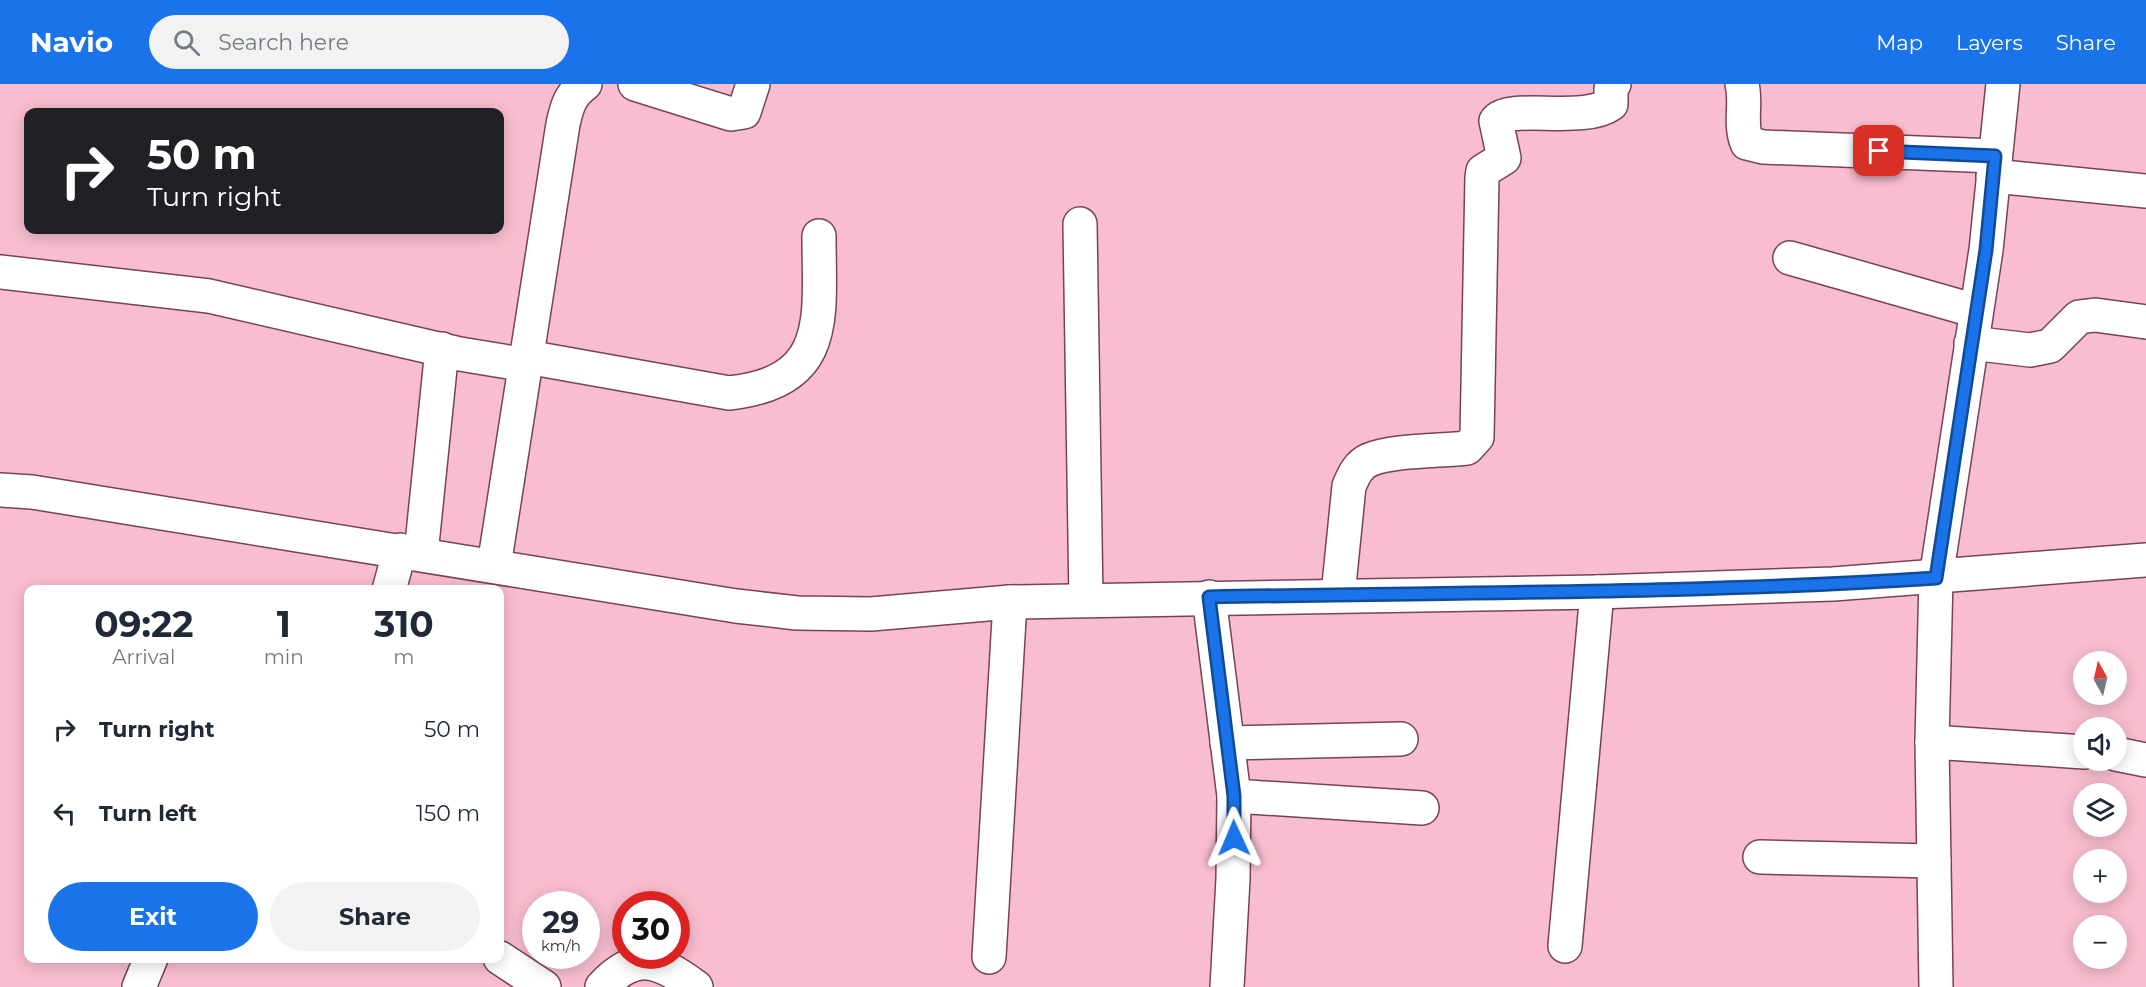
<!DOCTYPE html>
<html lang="en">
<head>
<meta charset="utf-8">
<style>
  :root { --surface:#fff; --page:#f2f2f3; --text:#1f2937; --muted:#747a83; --accent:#1a73e8 }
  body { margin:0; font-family:Montserrat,sans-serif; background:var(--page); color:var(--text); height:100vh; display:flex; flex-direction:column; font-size:22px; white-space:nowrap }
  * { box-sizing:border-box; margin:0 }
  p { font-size:20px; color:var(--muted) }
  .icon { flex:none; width:33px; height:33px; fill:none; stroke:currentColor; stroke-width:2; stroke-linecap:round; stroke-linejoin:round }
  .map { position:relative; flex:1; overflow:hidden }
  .sheet { position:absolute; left:24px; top:501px; width:480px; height:378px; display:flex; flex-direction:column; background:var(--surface); border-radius:12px; box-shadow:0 3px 15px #0003 }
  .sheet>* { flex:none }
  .guide { position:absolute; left:24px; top:24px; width:480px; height:126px; border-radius:12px; box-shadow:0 3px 15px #0003; background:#202124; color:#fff; overflow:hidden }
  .needle { width:39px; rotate:352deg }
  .fabs { position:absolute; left:2073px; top:567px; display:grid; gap:12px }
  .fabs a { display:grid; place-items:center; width:54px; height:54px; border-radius:50%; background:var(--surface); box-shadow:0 3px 15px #0003; font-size:30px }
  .speed { position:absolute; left:522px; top:807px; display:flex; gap:12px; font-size:30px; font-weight:700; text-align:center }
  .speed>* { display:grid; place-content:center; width:78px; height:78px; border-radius:50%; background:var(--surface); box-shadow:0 3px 15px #0003; line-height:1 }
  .speed small { font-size:15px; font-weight:400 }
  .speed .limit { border:9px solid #d22; background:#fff; color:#111 }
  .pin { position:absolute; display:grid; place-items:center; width:51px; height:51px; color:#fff; margin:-26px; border-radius:12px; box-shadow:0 3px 9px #0006 }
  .me { position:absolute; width:66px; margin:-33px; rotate:359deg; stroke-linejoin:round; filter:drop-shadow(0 0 4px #0008) }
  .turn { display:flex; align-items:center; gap:21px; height:126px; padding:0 24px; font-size:27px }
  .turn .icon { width:78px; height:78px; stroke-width:2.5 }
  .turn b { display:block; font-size:42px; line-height:51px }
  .eta { display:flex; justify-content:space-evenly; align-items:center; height:102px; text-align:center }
  .eta b { font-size:36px; font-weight:700; line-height:42px }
  .action { display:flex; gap:12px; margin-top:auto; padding:12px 24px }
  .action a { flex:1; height:69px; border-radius:36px; background:var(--accent); color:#fff; font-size:24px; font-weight:700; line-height:69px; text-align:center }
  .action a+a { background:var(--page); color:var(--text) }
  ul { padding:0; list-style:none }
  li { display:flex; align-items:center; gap:18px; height:84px; padding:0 24px }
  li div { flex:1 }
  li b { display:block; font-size:22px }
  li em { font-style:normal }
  header { display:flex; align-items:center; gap:36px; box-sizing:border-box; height:84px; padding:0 30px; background:var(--accent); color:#fff }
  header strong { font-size:28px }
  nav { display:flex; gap:33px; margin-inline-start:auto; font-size:21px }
  .search { width:420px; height:54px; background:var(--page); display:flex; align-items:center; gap:15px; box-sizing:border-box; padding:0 21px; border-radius:33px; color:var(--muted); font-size:22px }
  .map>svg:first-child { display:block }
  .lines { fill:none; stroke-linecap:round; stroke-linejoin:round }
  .minor-casing { stroke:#764454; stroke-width:36 }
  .minor { stroke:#fff; stroke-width:33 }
  .route-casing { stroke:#114b97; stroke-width:15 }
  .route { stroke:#1a73e8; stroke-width:10 }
</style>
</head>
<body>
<header>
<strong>Navio</strong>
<div class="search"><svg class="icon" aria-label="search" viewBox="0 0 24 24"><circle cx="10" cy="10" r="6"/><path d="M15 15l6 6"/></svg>Search here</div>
<nav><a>Map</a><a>Layers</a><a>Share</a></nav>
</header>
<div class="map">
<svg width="2146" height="903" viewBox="0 0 2146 903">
  <rect width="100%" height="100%" fill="#f8bdce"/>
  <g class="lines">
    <g class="minor-casing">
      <g id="minor">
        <path d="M 635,0 L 731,30 L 744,28 L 753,0"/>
        <path d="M 1742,0 C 1747,20 1739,39 1747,59 L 1763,63 L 1995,72"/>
        <path d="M 1993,92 L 2146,107"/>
        <path d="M 1080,140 L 1086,516"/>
        <path d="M 1790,174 L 1976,227"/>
        <path d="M 0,188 L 209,212 L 460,270 L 526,281"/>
        <path d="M 1971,259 L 2030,266 L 2050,262 L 2079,233 L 2095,231 L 2146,238"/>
        <path d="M 527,273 L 729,309 C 832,298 819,233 819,152"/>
        <path d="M 0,406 L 32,408 L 736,522 L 797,529 L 871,530 L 1010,518 L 1597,508 L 1833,500 L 2146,476"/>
        <path d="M 421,470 L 442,265"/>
        <path d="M 494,482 L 563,40 C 567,22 570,11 585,0"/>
        <path d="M 389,506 L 400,466"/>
        <path d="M 1338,511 L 1349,402 C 1354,391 1358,381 1369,376 C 1392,366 1441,367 1467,364 L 1477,353 L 1482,93 L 1483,87 L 1504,74 L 1496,37 C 1509,19 1583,40 1611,20 L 1611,5 L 1614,0"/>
        <path d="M 1209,513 L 1234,712 L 1233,795 L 1227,903"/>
        <path d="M 1932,658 L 2084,668"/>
        <path d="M 1227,659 L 1401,655"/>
        <path d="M 2116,670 L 2146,676"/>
        <path d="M 1234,712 L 1422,724"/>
        <path d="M 1760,773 L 1934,777"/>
        <path d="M 1565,862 L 1597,508"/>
        <path d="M 989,873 L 1010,518"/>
        <path d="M 500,874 L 544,903"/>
        <path d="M 139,903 L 151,874"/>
        <path d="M 602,903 C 636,866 659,876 696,903"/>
        <path d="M 1936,903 L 1932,658 L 1936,494 L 1986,166 L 2003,0"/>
      </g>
    </g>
    <use href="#minor" class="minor"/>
  </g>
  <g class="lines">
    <g class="route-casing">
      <path id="route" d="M 1234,754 L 1234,712 L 1209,513 C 1452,508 1694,510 1936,494 L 1986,166 L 1995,72 L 1879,67"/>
    </g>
    <use href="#route" class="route"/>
  </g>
</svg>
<div class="fabs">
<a><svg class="needle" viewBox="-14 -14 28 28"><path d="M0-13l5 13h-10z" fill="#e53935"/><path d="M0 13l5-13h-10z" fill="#747a83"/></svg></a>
<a><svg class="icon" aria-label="sound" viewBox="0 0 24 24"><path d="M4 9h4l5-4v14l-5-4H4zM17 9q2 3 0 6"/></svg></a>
<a><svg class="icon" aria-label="layers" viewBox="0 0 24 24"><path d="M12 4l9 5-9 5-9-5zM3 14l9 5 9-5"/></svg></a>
<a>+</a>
<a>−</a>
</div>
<div class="speed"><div>29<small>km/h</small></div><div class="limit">30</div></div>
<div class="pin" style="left:1879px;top:67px;background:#d93025"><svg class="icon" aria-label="arrive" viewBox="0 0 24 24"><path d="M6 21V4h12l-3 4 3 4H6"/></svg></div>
<svg class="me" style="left:1234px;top:754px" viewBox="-20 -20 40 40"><path d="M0-17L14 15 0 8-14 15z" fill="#1a73e8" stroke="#fff" stroke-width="4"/></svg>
<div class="guide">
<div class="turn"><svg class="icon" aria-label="right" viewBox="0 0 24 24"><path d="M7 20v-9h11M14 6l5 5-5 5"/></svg><div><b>50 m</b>Turn right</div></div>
</div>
<section class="sheet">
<div class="eta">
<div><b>09:22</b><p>Arrival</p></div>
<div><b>1</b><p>min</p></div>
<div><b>310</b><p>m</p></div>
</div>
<ul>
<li><svg class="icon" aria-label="right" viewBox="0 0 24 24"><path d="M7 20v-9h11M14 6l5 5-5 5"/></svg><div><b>Turn right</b></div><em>50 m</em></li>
<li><svg class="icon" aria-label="left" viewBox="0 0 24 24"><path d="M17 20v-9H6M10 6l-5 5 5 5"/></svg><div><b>Turn left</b></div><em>150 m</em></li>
</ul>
<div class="action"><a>Exit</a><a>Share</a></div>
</section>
</div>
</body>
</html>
